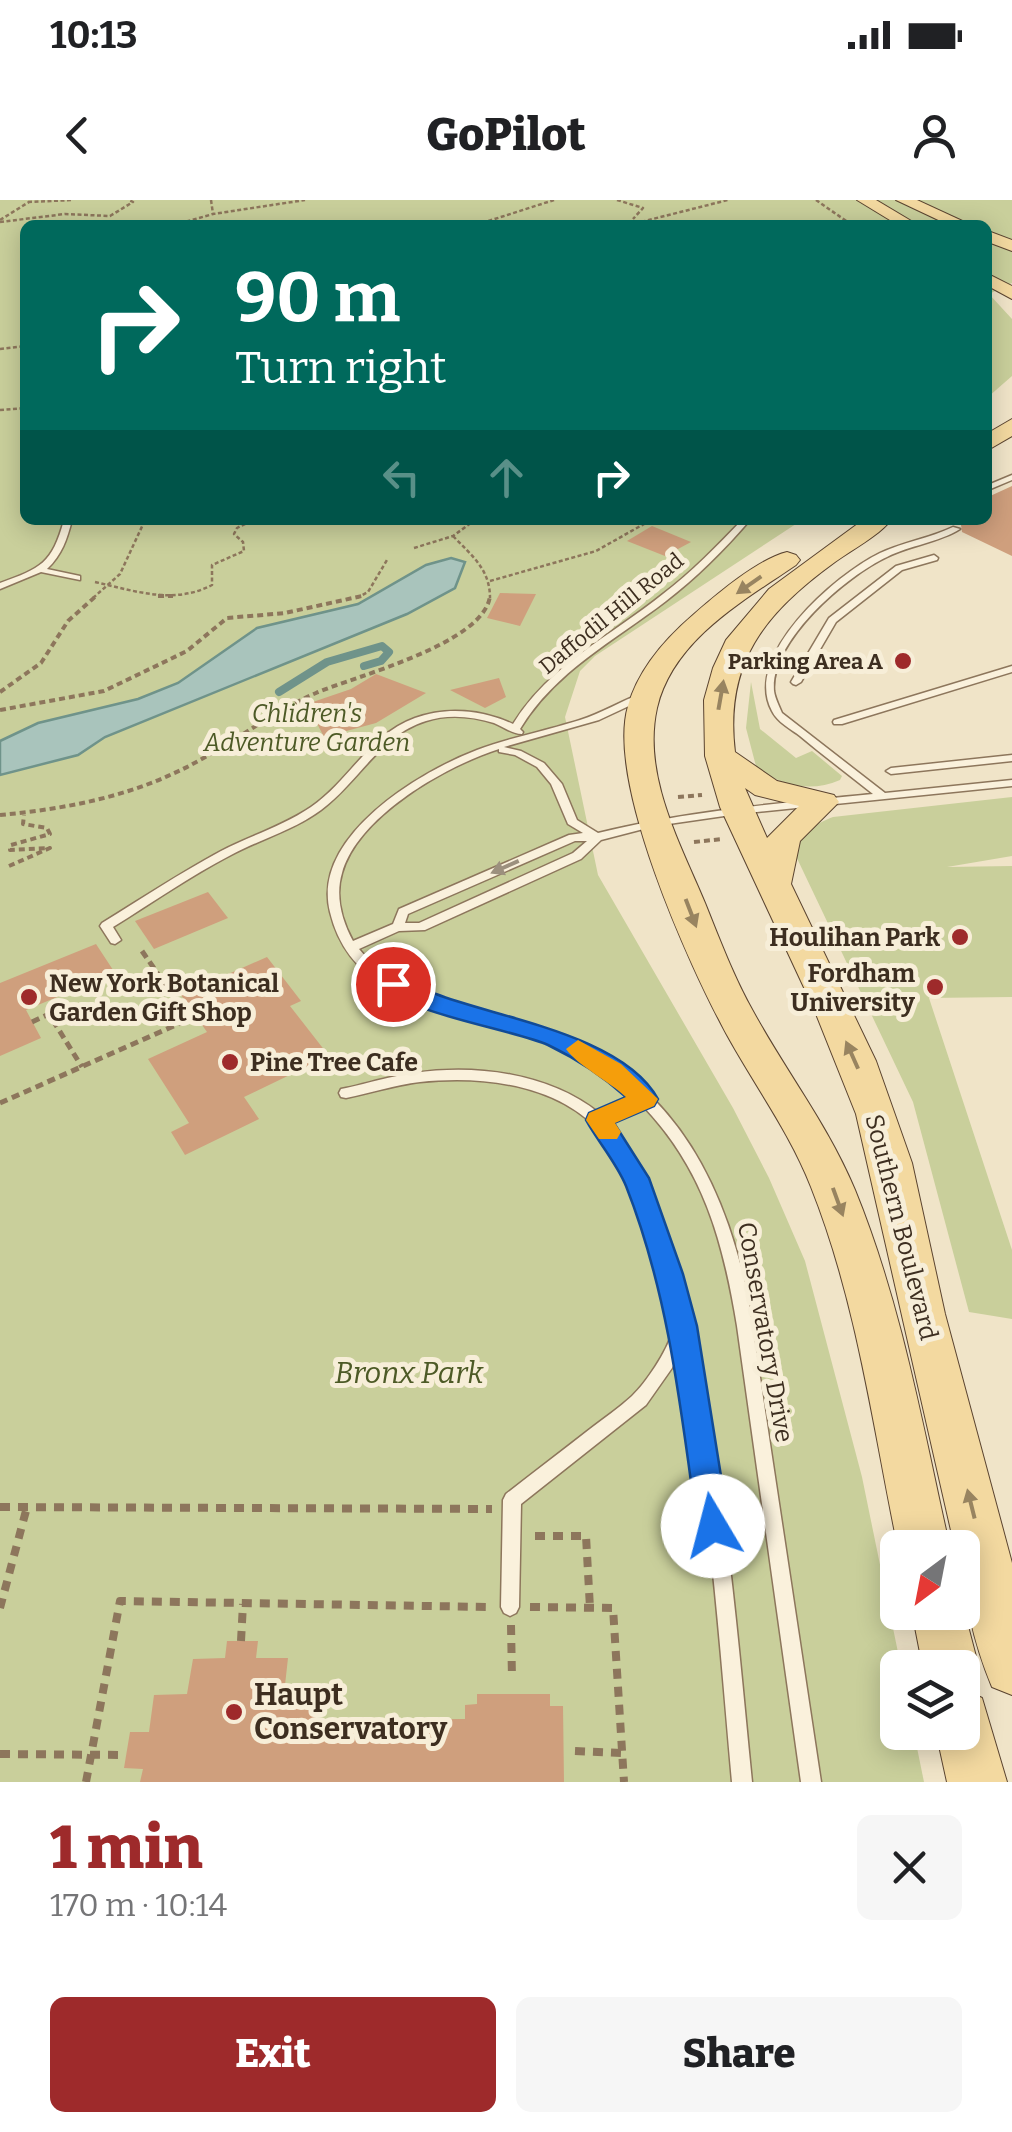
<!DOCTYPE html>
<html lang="en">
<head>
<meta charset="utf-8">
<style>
  :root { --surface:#fff; --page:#f6f6f6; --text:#202124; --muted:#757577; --accent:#9e2a2b }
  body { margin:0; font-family:Bitter,serif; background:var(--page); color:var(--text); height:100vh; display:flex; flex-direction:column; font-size:38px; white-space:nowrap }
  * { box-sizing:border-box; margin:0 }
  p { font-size:32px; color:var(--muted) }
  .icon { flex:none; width:55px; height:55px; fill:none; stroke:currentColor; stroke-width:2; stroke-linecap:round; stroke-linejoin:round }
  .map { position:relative; height:1582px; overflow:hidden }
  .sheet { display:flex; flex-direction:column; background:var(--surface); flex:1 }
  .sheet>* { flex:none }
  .top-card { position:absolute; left:20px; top:20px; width:972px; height:305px; border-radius:15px; box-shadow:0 5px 25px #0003; background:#00695c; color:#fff; overflow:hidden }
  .needle { width:65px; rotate:212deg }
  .fabs { position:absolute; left:880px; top:1330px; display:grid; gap:20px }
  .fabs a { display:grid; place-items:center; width:100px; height:100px; border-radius:15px; background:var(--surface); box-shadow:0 5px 25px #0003; font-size:50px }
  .pin { position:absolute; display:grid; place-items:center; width:85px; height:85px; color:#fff; margin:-42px; border:5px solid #fff; border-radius:50%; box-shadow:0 2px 10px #0007 }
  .me { position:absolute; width:110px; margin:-55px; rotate:352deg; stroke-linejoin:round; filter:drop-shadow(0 0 8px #0008) }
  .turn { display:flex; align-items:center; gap:35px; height:210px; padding:0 50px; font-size:45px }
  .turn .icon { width:130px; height:130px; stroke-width:2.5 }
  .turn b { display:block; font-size:70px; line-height:85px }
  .lanes { display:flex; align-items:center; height:95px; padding:0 50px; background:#0003; justify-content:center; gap:50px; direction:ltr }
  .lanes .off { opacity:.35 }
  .round { display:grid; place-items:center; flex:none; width:105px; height:105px; border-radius:15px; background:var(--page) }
  .summary { display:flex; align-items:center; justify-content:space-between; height:170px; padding:0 50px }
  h1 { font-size:60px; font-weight:800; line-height:75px; color:var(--accent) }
  .action { display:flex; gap:20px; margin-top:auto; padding:20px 50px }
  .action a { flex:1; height:115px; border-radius:15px; background:var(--accent); color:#fff; font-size:40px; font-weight:800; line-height:115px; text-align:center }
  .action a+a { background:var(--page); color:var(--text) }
  .status { display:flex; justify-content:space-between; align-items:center; height:70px; padding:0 50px; background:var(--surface); direction:ltr }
  .status svg { height:28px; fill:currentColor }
  header { display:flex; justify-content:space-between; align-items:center; height:130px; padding:0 50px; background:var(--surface); font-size:45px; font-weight:800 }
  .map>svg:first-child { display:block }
  .green { fill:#c9cf9b }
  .water { fill:#a9c4bc; stroke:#6f938a; stroke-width:2.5 }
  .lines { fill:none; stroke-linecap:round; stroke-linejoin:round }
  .stream { stroke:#6f938a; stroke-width:8 }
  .building { fill:#cf9f7d }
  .service-casing { stroke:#8d765c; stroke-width:3 }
  .primary-casing { stroke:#5b4430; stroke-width:2 }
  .path-far3 { stroke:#8d765c; stroke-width:2.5; stroke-dasharray:4 2.5; stroke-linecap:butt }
  .path-far2 { stroke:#8d765c; stroke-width:4; stroke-dasharray:6 4; stroke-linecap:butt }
  .path-far1 { stroke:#8d765c; stroke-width:5; stroke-dasharray:8 5; stroke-linecap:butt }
  .path { stroke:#8d765c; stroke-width:8; stroke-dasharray:10 8; stroke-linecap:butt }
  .service { fill:#faf1dc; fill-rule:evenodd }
  .primary { fill:#f3d9a0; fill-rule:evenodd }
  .oneway { fill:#988460 }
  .oneway2 { fill:#9c907e }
  .route { fill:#1a73e8; stroke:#114b97; stroke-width:2.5 }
  .slow { fill:#f59e0b }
  .poi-dot { fill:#9e2a2b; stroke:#f7eed8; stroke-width:4 }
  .labels { text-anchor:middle; stroke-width:10; stroke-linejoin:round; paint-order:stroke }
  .far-street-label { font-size:22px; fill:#3d2e20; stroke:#f7eed8 }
  .far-poi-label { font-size:22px; font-weight:bold; fill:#3d2e20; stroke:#f7eed8; text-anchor:end }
  .park-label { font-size:25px; font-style:italic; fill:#4d5a26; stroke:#f7eed8 }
  .poi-label { font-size:25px; font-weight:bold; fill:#3d2e20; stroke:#f7eed8; text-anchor:end }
  .street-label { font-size:25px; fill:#3d2e20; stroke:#f7eed8 }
  .near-park-label { font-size:30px; font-style:italic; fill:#4d5a26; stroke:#f7eed8 }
  .near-poi-label { font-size:30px; font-weight:bold; fill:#3d2e20; stroke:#f7eed8; text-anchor:start }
</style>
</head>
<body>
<div class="status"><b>10:13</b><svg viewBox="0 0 49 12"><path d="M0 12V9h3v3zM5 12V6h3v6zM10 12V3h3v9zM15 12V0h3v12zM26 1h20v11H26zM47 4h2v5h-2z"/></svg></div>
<header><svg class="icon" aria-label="back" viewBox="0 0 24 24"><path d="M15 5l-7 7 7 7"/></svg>GoPilot<svg class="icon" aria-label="person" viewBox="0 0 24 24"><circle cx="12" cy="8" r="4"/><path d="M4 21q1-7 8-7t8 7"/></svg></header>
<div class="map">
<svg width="1012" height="1582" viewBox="0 0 1012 1582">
  <rect width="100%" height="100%" fill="#f0e4c8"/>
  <g class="green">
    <path d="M 0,0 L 1012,0 L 1012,83 L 989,94 L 1012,119 L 1012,176 L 988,197 L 988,25 L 25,25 L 25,320 L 802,320 L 595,456 L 580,471 L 565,517 L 598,675 L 733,908 L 769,978 L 805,1061 L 862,1277 L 901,1467 L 898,1468 L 898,1532 L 914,1533 L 924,1582 L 0,1582 Z"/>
    <path d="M 751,482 L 760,529 L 796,558 L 812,551 L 842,576 L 840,580 C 810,593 784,585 757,570 L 746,528 Z"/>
    <path d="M 1012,597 L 1012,656 L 947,667 L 1012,666 L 1012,797 L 929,798 L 1012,1050 L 1012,1119 L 969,1112 L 913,902 L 794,652 C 800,633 815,624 833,617 Z"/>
  </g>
  <path class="water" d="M 451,358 L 465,362 L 455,388 L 407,414 L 105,537 L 78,555 L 0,575 L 0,541 L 38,523 L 138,499 L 178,483 L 257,428 L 358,404 L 426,365 Z"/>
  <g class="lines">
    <path class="stream" d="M 279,492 L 327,462 L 382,446 L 389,452 L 381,461 L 364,466"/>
  </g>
  <g class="building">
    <path d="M 1012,286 L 1012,356 L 962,332 L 961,325 L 936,320 L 988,320 L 988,297 Z"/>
    <path d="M 652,326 L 691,342 L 665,356 L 627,341 Z"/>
    <path d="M 500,393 L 536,394 L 520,426 L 487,418 Z"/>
    <path d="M 376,474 L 426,493 L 376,523 L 324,537 L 307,504 L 351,489 Z"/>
    <path d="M 499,478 L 506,497 L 485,508 L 450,490 Z"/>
    <path d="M 208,692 L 228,718 L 154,749 L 135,721 Z"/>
    <path d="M 96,744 L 115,773 L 26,810 L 41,838 L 0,856 L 0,783 Z"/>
    <path d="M 267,757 L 301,801 L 290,806 L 329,856 L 244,897 L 259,919 L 185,955 L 171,932 L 189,923 L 148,859 L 207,832 L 181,795 Z"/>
    <path d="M 227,1441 L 258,1441 L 256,1458 L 288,1458 L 284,1494 L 318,1494 L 315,1520 L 465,1519 L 465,1505 L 477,1504 L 477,1494 L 550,1494 L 550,1506 L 563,1506 L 564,1582 L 140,1582 L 143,1569 L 124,1568 L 130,1532 L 149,1532 L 154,1495 L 187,1494 L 193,1459 L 225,1458 Z"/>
  </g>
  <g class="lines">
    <g class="service-casing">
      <g id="service">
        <path d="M 1012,275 L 1012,280 L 988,290 L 988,285 Z"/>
        <path d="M 64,320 L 72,320 C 67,339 62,355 47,369 L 80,376 L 80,380 L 41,372 L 0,389 L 0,383 C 41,368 52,364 64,320 Z"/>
        <path d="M 742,320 L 750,320 C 725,349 696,378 666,401 C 614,441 555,471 520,529 L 523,532 L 522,534 C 512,534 504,527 494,523 C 472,516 447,514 426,521 C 380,535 358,583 321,610 C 294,630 261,639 231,655 C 190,676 152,703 113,727 L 121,740 L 115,744 L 111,743 L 100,726 L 102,723 C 141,699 180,673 221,651 C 250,636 283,626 311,607 C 349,581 370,534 415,518 C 447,506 483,510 513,524 C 549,465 611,436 663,394 C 692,372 717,346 742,320 Z"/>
        <path d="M 912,320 L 920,320 L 915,323 Z"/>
        <path d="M 953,327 L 960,329 C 938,343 910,345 887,357 C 846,376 770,441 774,491 C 775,498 779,506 782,513 L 885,593 L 1012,580 L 1012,586 L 738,614 L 655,626 L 601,640 L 581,659 L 425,730 L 399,731 L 359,749 C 394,792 451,802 502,816 C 649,855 715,948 747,1091 L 821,1582 L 801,1582 L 737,1126 C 723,1041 704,970 643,906 L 607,921 C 638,954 652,1001 665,1043 C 721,1218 734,1401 752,1582 L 732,1582 C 719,1438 710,1293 679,1151 L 672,1168 L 646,1205 L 521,1304 L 519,1407 L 516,1413 L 510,1416 L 504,1413 L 501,1407 L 503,1300 L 506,1294 C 534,1272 562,1251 590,1229 C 604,1218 619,1208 632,1196 C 646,1183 667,1151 672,1133 C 677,1117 655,1056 649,1038 C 639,1007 630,974 612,947 C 571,885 488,875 420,882 C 395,885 371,893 346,898 L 341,897 L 339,893 L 341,889 L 346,888 C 369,883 391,876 414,873 C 476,864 549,873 599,913 L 635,898 C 602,868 567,845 525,832 C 479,817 429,810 387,787 C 356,770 338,745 330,712 C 311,637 419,572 477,550 C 511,537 546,531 580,520 C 602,513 621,501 643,493 L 646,494 L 646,498 L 599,520 L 504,547 L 521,551 L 544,563 L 562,584 L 577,620 L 598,633 C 689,611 780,603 873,594 C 849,575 824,556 800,536 C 791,529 777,522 772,511 C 742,456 835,375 880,353 C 904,342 930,338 953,327 ZM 499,549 L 499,552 L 515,555 L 537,567 L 551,584 L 568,624 L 583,633 L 569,635 L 399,709 L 393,724 L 353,741 C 342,721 335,696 342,673 C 358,616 446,566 499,549 ZM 575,641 L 587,641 L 573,653 L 419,723 L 405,723 L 408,714 Z"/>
        <path d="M 934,355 L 938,358 L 937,360 L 902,370 L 836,422 L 801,482 L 796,485 L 793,484 L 791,482 L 829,418 L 896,366 Z"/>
        <path d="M 1012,466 L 1012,472 L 842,524 L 834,524 L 833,522 L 834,520 Z"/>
        <path d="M 1012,555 L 1012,561 L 891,574 L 886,571 L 891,568 Z"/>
      </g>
    </g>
    <g class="primary-casing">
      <g id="primary">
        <path d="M 857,0 L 876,0 L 918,25 L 898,25 Z"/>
        <path d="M 896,0 L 917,0 L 971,25 L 949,25 Z"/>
        <path d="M 988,31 L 1012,40 L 1012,51 L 988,42 Z"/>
        <path d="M 988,74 L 1012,86 L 1012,99 L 988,86 Z"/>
        <path d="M 1012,219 L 1012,236 L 988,250 L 988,233 Z"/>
        <path d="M 863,320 L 891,320 C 877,337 853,349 835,362 C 765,413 724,462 735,552 L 777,581 L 834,595 L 839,602 L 800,641 L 791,684 L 876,861 L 912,963 L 945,1114 L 1012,1363 L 1012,1495 L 992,1487 C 974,1444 962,1394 962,1348 L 955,1348 L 856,914 L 814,809 L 720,607 L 705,556 L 704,500 L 713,468 L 726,440 L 769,389 ZM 745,588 L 755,595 L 799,606 L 767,638 Z"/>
        <path d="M 787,352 L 796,355 L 800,360 L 796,365 C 743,401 673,440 657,508 C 642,575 680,643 705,703 C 720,740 734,778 754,813 C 787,873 829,927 855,990 C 902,1105 923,1228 950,1348 L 898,1348 C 873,1227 857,1102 811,987 C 790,933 755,886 727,835 C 689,765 606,582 628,506 C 638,470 665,439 693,415 C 716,395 758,359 787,352 Z"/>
        <path d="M 962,1403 L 979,1468 L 971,1488 L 965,1490 L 982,1498 L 1007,1582 L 947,1582 L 936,1532 L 962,1532 L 962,1468 L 923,1468 L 912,1412 L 962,1412 Z"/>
      </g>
    </g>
    <g class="path-far3">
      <path d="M 211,0 L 213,14"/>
      <path d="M 617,0 L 643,8 L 633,19"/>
      <path d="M 816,0 L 852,25"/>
      <path d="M 28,2 L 73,0"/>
      <path d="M 0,20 L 29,2"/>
      <path d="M 0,22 L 65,14 L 110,16 L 133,2 L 129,0"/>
      <path d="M 174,25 L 213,14 L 305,0"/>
      <path d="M 476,25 L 554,0"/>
      <path d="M 629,25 L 728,0"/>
      <path d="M 0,149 L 25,146"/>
      <path d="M 0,210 L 25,208"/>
      <path d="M 453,336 C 472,356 490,369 490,398"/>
      <path d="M 414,348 L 453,336 L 475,320"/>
      <path d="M 490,381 L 596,351 L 651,320"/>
      <path d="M 95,382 C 135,391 174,405 212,385 L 212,365 L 244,351 L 243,342 L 234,334 L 237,328 L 253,320"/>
      <path d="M 93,398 L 120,374 L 145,320"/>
      <path d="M 357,398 L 368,392 L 387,360"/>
    </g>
    <g class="path-far2">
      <path d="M 158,396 L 173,396"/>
      <path d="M 0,492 L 41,463 L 68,421 L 96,396"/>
      <path d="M 0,510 L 104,491 L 187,451 L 227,418 L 285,413 L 362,396"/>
      <path d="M 678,597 L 702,595"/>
      <path d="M 0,615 C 56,610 118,599 170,575 C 221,553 265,515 316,493 C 355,476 484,444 490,396"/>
      <path d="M 694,642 L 723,639"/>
      <path d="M 9,666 L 50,648 L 10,650 L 11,645 L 50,634 L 47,628 L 23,624 L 24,615"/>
    </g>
    <g class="path-far1">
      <path d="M 142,751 L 189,819"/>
      <path d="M 32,822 L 49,814 L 82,867"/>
      <path d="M 0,903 L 196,816"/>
    </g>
    <g class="path">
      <path d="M 0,1307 L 492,1309"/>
      <path d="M 535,1336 L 586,1336 L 590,1408"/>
      <path d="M 530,1407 L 613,1408 L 624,1582"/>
      <path d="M 0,1408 L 27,1307"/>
      <path d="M 511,1425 L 512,1479"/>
      <path d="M 241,1441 L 243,1404"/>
      <path d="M 575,1551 L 622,1553"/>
      <path d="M 0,1554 L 126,1555"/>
      <path d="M 86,1582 L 120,1401 L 489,1407"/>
    </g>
    <use href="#service" class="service"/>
    <use href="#primary" class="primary"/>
  </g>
  <defs><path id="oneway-solid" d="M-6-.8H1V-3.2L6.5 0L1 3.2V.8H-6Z" transform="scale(2.5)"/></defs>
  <g class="oneway">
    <use href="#oneway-solid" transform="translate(749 385) rotate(145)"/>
    <use href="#oneway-solid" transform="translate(721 495) rotate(-80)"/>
    <use href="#oneway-solid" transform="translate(691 713) rotate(69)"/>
    <use href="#oneway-solid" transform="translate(852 855) rotate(-114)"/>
    <use href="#oneway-solid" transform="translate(838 1002) rotate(70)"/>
    <use href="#oneway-solid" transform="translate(971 1304) rotate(-104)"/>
  </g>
  <use class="oneway2" href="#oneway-solid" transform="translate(505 667) rotate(156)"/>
  <path class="route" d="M 393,776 C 408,781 421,789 436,794 C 498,818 623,835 658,899 L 654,906 L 614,923 L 649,978 L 683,1074 L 697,1126 L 729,1326 L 724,1337 L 713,1341 L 702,1337 L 697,1326 C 681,1210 669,1095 626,986 C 616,962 598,942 586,920 L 589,913 L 626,897 C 603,876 577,859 548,845 C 512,829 402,813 381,784 L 385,779 Z"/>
  <path class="slow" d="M 578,840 L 621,864 L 658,899 L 654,906 L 615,923 L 621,932 L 617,939 L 599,939 L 586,920 L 589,913 L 626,897 C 610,882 577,865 566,849 Z"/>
  <g class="poi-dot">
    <circle cx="903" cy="461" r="10"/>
    <circle cx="960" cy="737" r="10"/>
    <circle cx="935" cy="787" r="10"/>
    <circle cx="29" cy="797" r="10"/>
    <circle cx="230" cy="862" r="10"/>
    <circle cx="234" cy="1512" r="10"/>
  </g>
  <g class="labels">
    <g class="far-street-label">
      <text transform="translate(611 413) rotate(-39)" y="8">Daffodil Hill Road</text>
    </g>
    <g class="far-poi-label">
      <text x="883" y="469">Parking Area A</text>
    </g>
    <g class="park-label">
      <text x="307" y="522">Chlidren's<tspan x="307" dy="29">Adventure Garden</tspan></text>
    </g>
    <g class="poi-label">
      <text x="940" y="746">Houlihan Park</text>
      <text x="915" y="782">Fordham<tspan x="915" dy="29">University</tspan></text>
      <text x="49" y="792" text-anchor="start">New York Botanical<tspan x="49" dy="29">Garden Gift Shop</tspan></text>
      <text x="250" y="871" text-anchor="start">Pine Tree Cafe</text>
    </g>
    <g class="street-label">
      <text transform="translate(902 1027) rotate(76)" y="9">Southern Boulevard</text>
      <text transform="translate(766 1132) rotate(80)" y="9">Conservatory Drive</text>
    </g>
    <g class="near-park-label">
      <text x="409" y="1183">Bronx Park</text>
    </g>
    <g class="near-poi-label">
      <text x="254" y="1505">Haupt<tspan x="254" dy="34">Conservatory</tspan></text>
    </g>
  </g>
</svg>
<div class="fabs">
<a><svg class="needle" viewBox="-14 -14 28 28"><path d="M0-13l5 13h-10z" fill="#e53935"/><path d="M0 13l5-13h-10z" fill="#757577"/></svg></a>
<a><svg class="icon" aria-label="layers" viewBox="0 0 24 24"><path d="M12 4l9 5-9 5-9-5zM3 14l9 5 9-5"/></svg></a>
</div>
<div class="pin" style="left:393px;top:784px;background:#d93025"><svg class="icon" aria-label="arrive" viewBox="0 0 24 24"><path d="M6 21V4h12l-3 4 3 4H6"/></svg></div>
<svg class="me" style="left:713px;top:1326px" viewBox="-20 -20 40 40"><circle r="19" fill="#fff"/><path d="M0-13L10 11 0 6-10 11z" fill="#1a73e8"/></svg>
<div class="top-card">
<div class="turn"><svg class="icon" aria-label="right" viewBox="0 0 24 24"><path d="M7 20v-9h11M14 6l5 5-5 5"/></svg><div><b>90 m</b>Turn right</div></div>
<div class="lanes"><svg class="icon off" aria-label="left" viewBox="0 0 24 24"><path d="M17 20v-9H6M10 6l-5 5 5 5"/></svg><svg class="icon off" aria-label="ahead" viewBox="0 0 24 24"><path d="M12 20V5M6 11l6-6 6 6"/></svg><svg class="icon" aria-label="right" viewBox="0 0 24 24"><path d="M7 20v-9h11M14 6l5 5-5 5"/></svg></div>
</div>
</div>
<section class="sheet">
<div class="summary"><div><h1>1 min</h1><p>170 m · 10:14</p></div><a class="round"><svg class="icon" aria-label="close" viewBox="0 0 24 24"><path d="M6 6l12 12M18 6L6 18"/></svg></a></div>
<div class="action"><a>Exit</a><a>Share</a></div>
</section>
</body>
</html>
